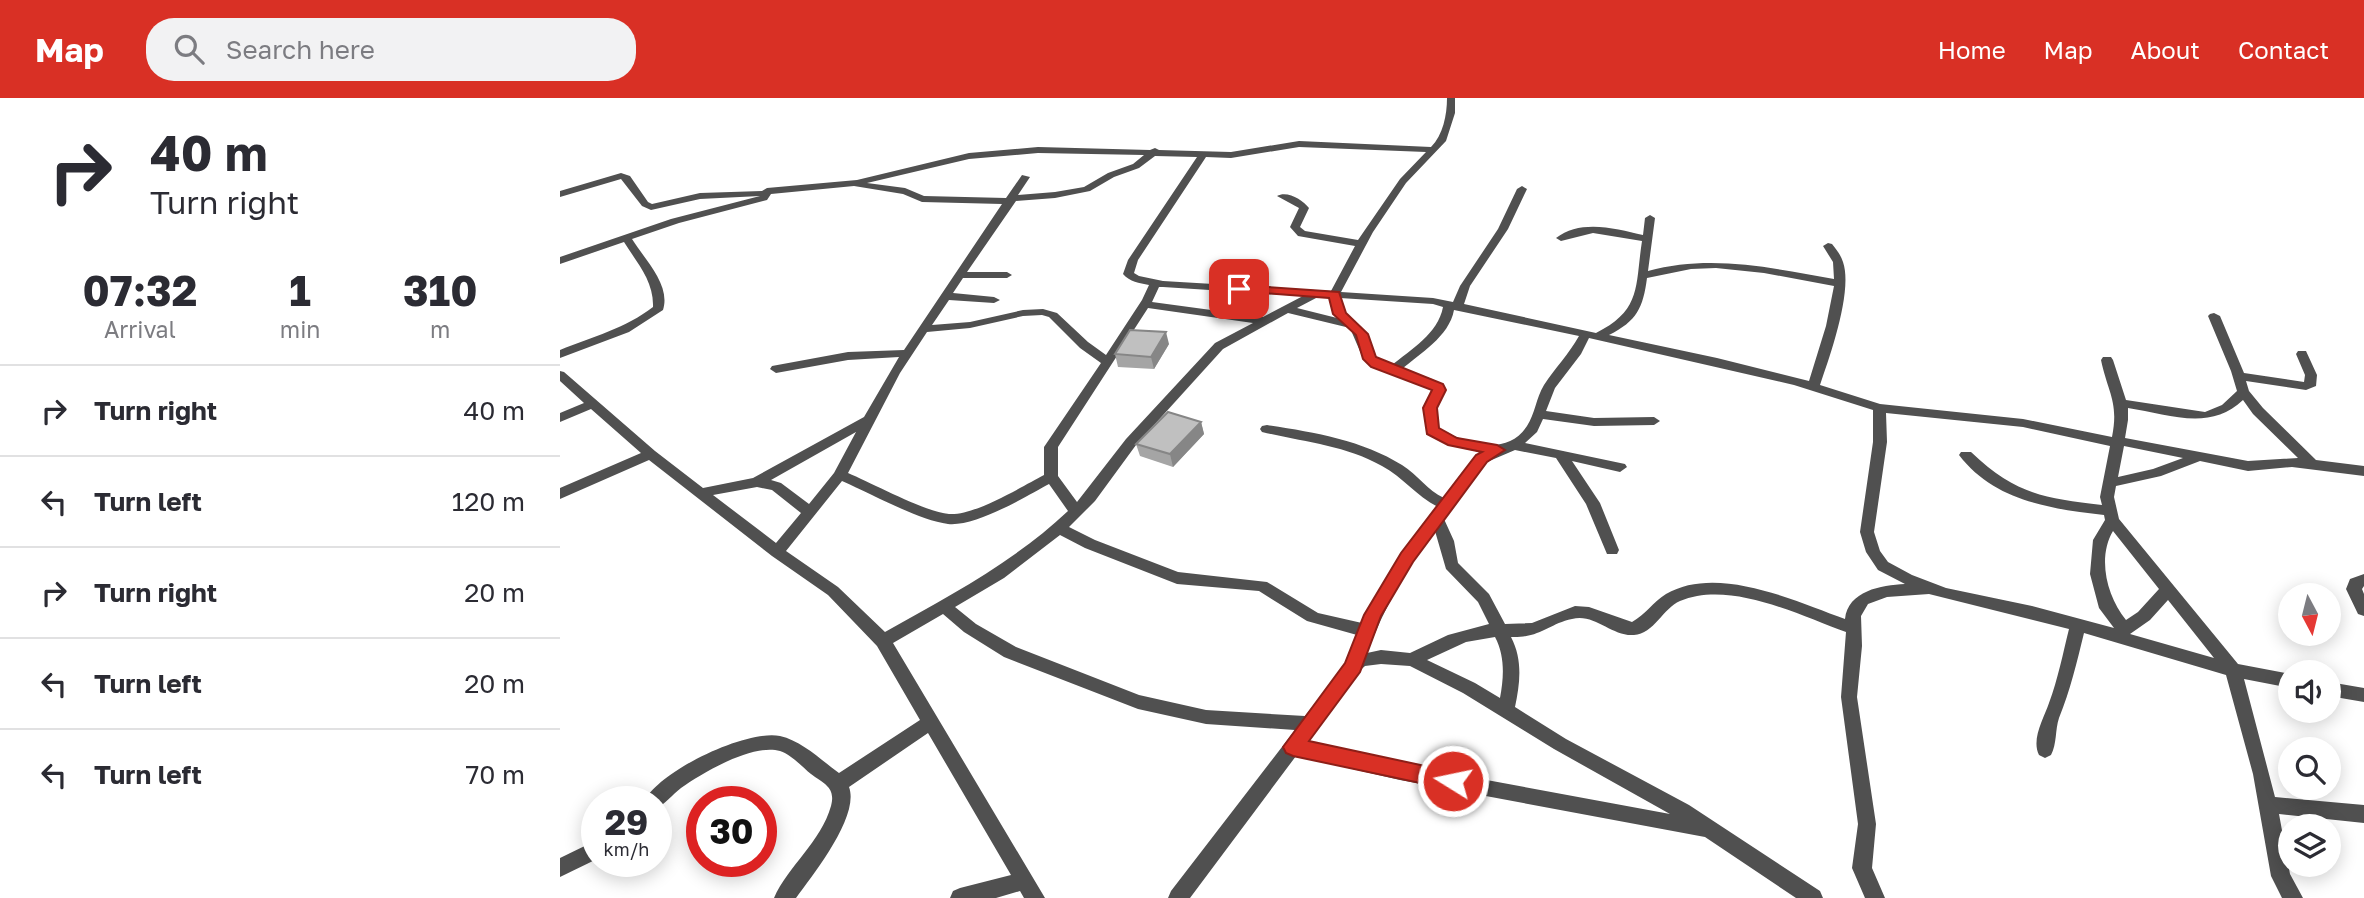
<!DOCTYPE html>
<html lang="en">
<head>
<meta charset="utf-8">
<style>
  :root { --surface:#fff; --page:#f2f2f3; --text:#2b2b33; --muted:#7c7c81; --line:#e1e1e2; --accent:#d93025 }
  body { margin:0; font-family:"Golos Text",sans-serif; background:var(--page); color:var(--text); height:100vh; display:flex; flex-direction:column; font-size:26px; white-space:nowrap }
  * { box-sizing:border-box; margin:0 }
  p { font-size:23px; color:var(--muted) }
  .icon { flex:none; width:38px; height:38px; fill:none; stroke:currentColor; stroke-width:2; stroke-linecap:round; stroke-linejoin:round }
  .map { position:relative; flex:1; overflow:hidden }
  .sheet { display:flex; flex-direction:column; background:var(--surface); width:560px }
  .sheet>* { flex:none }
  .guide { background:#fff; color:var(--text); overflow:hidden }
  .needle { width:46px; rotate:173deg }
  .controls { position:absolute; left:1718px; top:485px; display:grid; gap:14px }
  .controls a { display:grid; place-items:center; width:63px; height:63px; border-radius:50%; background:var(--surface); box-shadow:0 4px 18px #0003; font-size:35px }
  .speed { position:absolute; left:21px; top:688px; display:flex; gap:14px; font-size:35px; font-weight:700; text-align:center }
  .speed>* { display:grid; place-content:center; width:91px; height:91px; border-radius:50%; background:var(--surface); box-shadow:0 4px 18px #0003; line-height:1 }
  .speed small { font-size:18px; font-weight:400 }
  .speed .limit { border:10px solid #d22; background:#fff; color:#111 }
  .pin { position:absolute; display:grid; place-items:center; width:60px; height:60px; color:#fff; margin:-30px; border-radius:14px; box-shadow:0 4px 10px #0006 }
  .me { position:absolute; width:77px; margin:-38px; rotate:280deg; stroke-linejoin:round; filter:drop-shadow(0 0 5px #0008) }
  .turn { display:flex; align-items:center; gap:24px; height:147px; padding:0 35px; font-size:32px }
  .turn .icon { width:91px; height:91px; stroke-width:2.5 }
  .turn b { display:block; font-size:49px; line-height:60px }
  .eta { display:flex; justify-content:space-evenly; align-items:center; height:119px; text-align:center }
  .eta b { font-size:42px; font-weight:700; line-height:49px }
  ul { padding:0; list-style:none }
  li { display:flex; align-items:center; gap:21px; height:91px; padding:0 35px; border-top:2px solid var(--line) }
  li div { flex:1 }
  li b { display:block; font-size:26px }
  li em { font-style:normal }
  header { display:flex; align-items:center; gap:42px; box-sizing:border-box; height:98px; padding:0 35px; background:var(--accent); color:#fff }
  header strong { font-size:33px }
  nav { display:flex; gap:38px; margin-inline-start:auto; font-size:24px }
  .search { width:490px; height:63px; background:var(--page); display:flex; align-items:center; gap:18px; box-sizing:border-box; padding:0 24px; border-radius:28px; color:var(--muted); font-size:26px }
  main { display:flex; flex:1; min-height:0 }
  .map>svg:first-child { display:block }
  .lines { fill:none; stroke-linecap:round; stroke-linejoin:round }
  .street { fill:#505050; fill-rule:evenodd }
  .wall { fill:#a5a5a5 }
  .shaded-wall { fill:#868686 }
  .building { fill:#c0c0c0; stroke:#868686; stroke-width:2 }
  .route { fill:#d93025; stroke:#8d1f18; stroke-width:2 }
</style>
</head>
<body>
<header>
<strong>Map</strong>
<div class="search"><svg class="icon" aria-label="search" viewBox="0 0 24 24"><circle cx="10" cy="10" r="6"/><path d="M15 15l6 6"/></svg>Search here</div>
<nav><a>Home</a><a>Map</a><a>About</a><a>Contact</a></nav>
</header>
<main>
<section class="sheet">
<div class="guide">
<div class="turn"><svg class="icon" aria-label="right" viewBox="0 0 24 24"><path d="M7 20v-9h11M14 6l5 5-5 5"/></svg><div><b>40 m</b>Turn right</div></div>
</div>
<div class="eta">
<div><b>07:32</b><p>Arrival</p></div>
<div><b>1</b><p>min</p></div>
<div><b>310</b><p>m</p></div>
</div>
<ul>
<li><svg class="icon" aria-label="right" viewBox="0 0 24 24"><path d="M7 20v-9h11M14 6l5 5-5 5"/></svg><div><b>Turn right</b></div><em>40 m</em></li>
<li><svg class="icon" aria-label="left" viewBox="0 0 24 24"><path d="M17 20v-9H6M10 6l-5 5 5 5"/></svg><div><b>Turn left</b></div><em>120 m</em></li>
<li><svg class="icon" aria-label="right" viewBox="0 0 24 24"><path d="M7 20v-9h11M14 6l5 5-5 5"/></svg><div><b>Turn right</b></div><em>20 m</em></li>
<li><svg class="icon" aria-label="left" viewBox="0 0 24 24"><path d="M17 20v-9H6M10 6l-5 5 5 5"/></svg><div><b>Turn left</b></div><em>20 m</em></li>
<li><svg class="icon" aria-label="left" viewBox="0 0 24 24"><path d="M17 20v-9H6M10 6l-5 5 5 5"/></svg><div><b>Turn left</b></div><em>70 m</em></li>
</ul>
</section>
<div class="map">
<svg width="1804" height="800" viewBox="0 0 1804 800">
  <rect width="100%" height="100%" fill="#fff"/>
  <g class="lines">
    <g class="street">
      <path d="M 887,0 L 895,0 L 895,15 L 886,43 L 846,85 L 813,134 L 781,194 L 873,200 L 893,204 L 900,188 L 938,131 L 957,91 L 962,88 L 967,91 L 948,131 L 910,188 L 904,206 L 1036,235 C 1082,212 1075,188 1082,143 L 1033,135 L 1001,143 L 996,140 C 1020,121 1055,130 1083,137 L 1085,120 L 1090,117 L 1095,120 L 1088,173 C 1151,156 1212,170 1274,181 L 1273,164 L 1263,148 L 1268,145 L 1272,146 C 1276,151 1281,157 1283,164 C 1293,193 1270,258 1260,287 L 1320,306 L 1463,321 L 1552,339 C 1559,304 1548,295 1541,262 L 1543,259 L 1551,259 L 1553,262 L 1566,302 L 1645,314 L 1662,307 L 1677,293 L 1671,273 L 1648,218 L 1650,216 L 1654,215 L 1660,218 L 1684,275 L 1744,284 L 1745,277 L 1736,256 L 1738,253 L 1746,253 L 1757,277 L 1756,288 L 1746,292 L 1686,283 L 1689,293 L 1703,310 L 1756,362 L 1804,368 L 1804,378 L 1732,369 L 1688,373 L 1640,363 L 1601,378 L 1556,388 L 1554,399 L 1559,421 L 1678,566 L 1731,576 L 1731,590 L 1684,581 L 1715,699 L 1804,707 L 1804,725 L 1719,716 L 1730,776 L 1743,800 L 1722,800 L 1711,778 L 1693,676 L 1666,577 L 1524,535 C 1517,564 1510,593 1499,620 C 1495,632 1497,646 1491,657 L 1485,660 L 1479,657 C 1471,641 1484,620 1489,605 C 1498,581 1503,555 1509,531 L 1369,496 L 1327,499 L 1308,506 L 1301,518 L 1302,548 L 1297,599 L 1316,726 L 1312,770 L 1325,800 L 1305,800 L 1292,770 L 1298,726 L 1281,599 L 1286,534 C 1239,517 1170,482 1120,503 C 1103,510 1094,536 1074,537 C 1052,539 1035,515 1012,521 C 988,526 981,540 951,539 C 963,562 960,585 955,609 L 1006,641 L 1129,707 L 1260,793 L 1263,800 L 1236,800 L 1145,739 L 840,682 L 736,658 L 630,800 L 608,800 L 611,793 L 735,632 L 646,626 L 578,611 L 444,559 L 404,534 L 383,516 L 333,545 L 485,800 L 464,800 L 460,793 L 436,800 L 390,800 L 393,793 L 400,790 L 451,777 L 368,635 L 289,689 C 300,718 253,777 236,800 L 214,800 C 228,768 261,744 271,708 C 276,689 264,686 251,676 C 241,668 232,657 220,653 C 193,645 142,675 121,690 C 112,697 105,706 96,711 L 96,704 L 84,704 C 98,673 187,631 220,638 C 242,643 261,662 279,675 L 360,622 L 317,548 L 268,497 L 212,458 L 89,362 L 0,401 L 0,390 L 81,355 L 31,311 L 0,324 L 0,315 L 24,305 L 0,283 L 0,273 L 4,274 L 95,353 L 143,390 L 193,380 L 304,319 L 339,259 L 288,262 L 216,275 L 210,271 L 212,268 L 288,254 L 344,252 L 442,106 L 362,104 L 343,96 L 294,88 L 211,96 L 207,102 L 119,125 L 72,141 C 85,162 111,187 103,212 L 69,234 L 0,260 L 0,252 C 32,239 66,230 93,209 C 94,183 77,165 64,144 L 0,166 L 0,159 L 111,121 L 200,98 L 140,101 L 91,112 L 82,108 L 61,81 L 0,99 L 0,93 L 61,75 L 70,78 L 88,104 L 92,106 L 140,95 L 202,93 L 207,90 L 297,82 L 409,55 L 478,49 L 590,52 L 595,50 L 599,52 L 671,54 L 739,43 L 871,49 C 883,37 887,17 887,0 ZM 739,49 L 866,54 L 840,81 L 798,142 L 745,133 L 740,129 L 749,110 C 743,102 727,92 717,98 L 739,110 L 730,129 L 738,138 L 795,148 L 771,193 L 603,183 L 579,178 L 574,175 L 578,162 L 646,59 L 671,60 ZM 478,55 L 584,57 L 573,66 L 548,75 L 524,89 L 495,94 L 458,97 L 470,79 L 462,77 L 446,100 L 364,98 L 345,90 L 307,85 L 409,61 ZM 595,58 L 637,59 L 568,162 L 563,176 C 570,184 579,185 589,187 L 582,202 L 546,257 L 528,244 L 497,215 L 483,211 L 463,212 L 410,224 L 372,227 L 389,202 L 434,205 L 440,202 L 434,199 L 393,195 L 403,180 L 447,180 L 452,177 L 447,174 L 407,174 L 456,103 L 495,100 L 530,93 L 554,79 L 579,70 ZM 1156,170 L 1204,175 L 1274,188 L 1266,228 L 1249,283 L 1157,260 L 1049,237 C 1077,223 1083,210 1087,180 L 1131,171 ZM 599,189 L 603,189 L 743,198 L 703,219 L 592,204 ZM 758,199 L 769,200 L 773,216 L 777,220 L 737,210 ZM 780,200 L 873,206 L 883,209 C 878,236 851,251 831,268 L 814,257 L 801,229 L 784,215 ZM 588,210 L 693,225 L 655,245 L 566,341 L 517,404 L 498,378 L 498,349 ZM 894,212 L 1019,238 C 1009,256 995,270 984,287 C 976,300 975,316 967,328 C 946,360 905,345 878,330 L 876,310 L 885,292 C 879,279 854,276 841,272 C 860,255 889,239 894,212 ZM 728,215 L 790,230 L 802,258 L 812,269 L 873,291 L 864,310 L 867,335 L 888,347 L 924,355 L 917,358 L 884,400 C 867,392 858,377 842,367 C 802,342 753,334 707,327 L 702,328 L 700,331 L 702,334 C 743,344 784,347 822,368 C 843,379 856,398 878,409 L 842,455 L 802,525 L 758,515 L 707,484 L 618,474 L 535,442 L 509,429 L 535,403 L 576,347 L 663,251 ZM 482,217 L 489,219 L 520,250 L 541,265 L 484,349 L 484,377 C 461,389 414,418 389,416 C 365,414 312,385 288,375 L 340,275 L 367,234 L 410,230 L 463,218 ZM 1029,240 L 1234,287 L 1313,312 L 1313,344 L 1300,434 L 1306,454 L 1318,472 L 1345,486 C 1321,487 1288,493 1285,521 C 1235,503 1157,466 1106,496 C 1093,504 1085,517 1072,524 L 1029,509 L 1015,508 L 972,525 L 945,526 L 929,496 L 898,465 L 894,443 L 884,421 L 927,364 L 955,352 L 996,360 L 1026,406 L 1047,456 L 1057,456 L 1059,452 L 1040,405 L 1012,363 L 1060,374 L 1067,369 L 1065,366 L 965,345 L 977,334 L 983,321 L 1034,328 L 1094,327 L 1100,323 L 1094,319 L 1034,320 L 986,313 L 995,290 L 1021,256 ZM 1683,302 L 1693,316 L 1738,360 L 1688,363 L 1565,340 L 1568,322 L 1568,310 C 1608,316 1650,334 1683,302 ZM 1326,315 L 1463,329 L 1550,348 L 1540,399 L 1542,407 C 1483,400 1455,396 1411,354 L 1401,354 L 1399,357 C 1434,403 1491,411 1544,417 L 1545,422 L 1533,442 L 1530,476 L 1539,510 L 1554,530 L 1472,508 L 1386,490 L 1352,477 L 1328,464 L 1320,453 L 1314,434 L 1327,344 ZM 296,334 L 274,375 L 249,406 L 221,385 L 211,382 ZM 1564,348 L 1623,360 L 1593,371 L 1558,379 ZM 282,383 C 312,396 358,422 388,426 C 415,429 465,399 489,386 L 508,413 C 454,464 389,498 325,534 L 278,489 L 226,453 ZM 197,389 L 212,392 L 241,415 L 216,445 L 153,397 ZM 875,433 L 886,471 L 918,504 L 929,526 L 888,537 L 850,555 L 821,552 L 807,555 C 824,510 846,471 875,433 ZM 1553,433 L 1599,491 L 1578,514 L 1566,522 C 1547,499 1537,460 1553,433 ZM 500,437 L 525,450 L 617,486 L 699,493 L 747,523 L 797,537 L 787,565 L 745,618 L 646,612 L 579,597 L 456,549 L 416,526 L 395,509 L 444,480 ZM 1608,502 L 1654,560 L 1570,536 L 1590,522 ZM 935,539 C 945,558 944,579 940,600 L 915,585 L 867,562 L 906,544 ZM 821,566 L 850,568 L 903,595 L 994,651 L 1110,716 L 840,666 L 746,644 L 794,578 L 805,568 Z"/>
      <path d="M 1804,476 L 1804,488 L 1802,491 L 1804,496 L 1804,518 L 1798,516 L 1786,491 L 1790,481 Z"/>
      <path d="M 1769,584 L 1804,590 L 1804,604 L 1769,598 Z"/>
      <path d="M 37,742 L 37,761 L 0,779 L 0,760 Z"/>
    </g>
  </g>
  <g class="wall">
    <path d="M 609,246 L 594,271 L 558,269 L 555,256 Z"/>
    <path d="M 641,324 L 644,336 L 613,369 L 580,358 L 576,346 Z"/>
  </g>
  <g class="shaded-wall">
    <path d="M 606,234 L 609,246 L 594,271 L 591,259 Z"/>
    <path d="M 641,324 L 644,336 L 613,369 L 610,356 Z"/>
  </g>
  <g class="building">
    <path d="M 570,232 L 606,234 L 591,259 L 555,256 Z"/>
    <path d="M 608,314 L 641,324 L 610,356 L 576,346 Z"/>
  </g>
  <path class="route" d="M 679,187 L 779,194 L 786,215 L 808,236 L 816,259 L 883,286 L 886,292 L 877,310 L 879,330 L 897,340 L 937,347 L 945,352 L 927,364 L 853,464 L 821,518 L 800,574 L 749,643 L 893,674 L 900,677 L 903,683 L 900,690 L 893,692 L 733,658 L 726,655 L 723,649 L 785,565 L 804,517 L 841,455 L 916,357 L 922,354 L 888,347 L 867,336 L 863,310 L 872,292 L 811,269 L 803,261 L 796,237 L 773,216 L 769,200 L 675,193 L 673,191 Z"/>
</svg>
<div class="controls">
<a><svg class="needle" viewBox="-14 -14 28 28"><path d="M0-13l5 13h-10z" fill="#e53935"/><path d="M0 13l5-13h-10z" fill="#7c7c81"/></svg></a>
<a><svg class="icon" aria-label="sound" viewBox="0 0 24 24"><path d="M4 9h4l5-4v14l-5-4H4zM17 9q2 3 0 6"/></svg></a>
<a><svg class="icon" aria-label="search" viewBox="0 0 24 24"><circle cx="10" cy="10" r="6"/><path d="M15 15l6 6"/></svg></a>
<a><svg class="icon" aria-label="layers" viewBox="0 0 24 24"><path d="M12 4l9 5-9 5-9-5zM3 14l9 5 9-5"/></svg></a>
</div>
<div class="speed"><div>29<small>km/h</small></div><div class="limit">30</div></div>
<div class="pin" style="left:679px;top:191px;background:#d93025"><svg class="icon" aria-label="arrive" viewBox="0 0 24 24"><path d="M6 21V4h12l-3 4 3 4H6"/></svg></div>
<svg class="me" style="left:893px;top:683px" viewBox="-20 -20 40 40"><circle r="17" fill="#d93025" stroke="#fff" stroke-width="3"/><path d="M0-11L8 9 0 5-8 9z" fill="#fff"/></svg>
</div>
</main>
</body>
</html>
